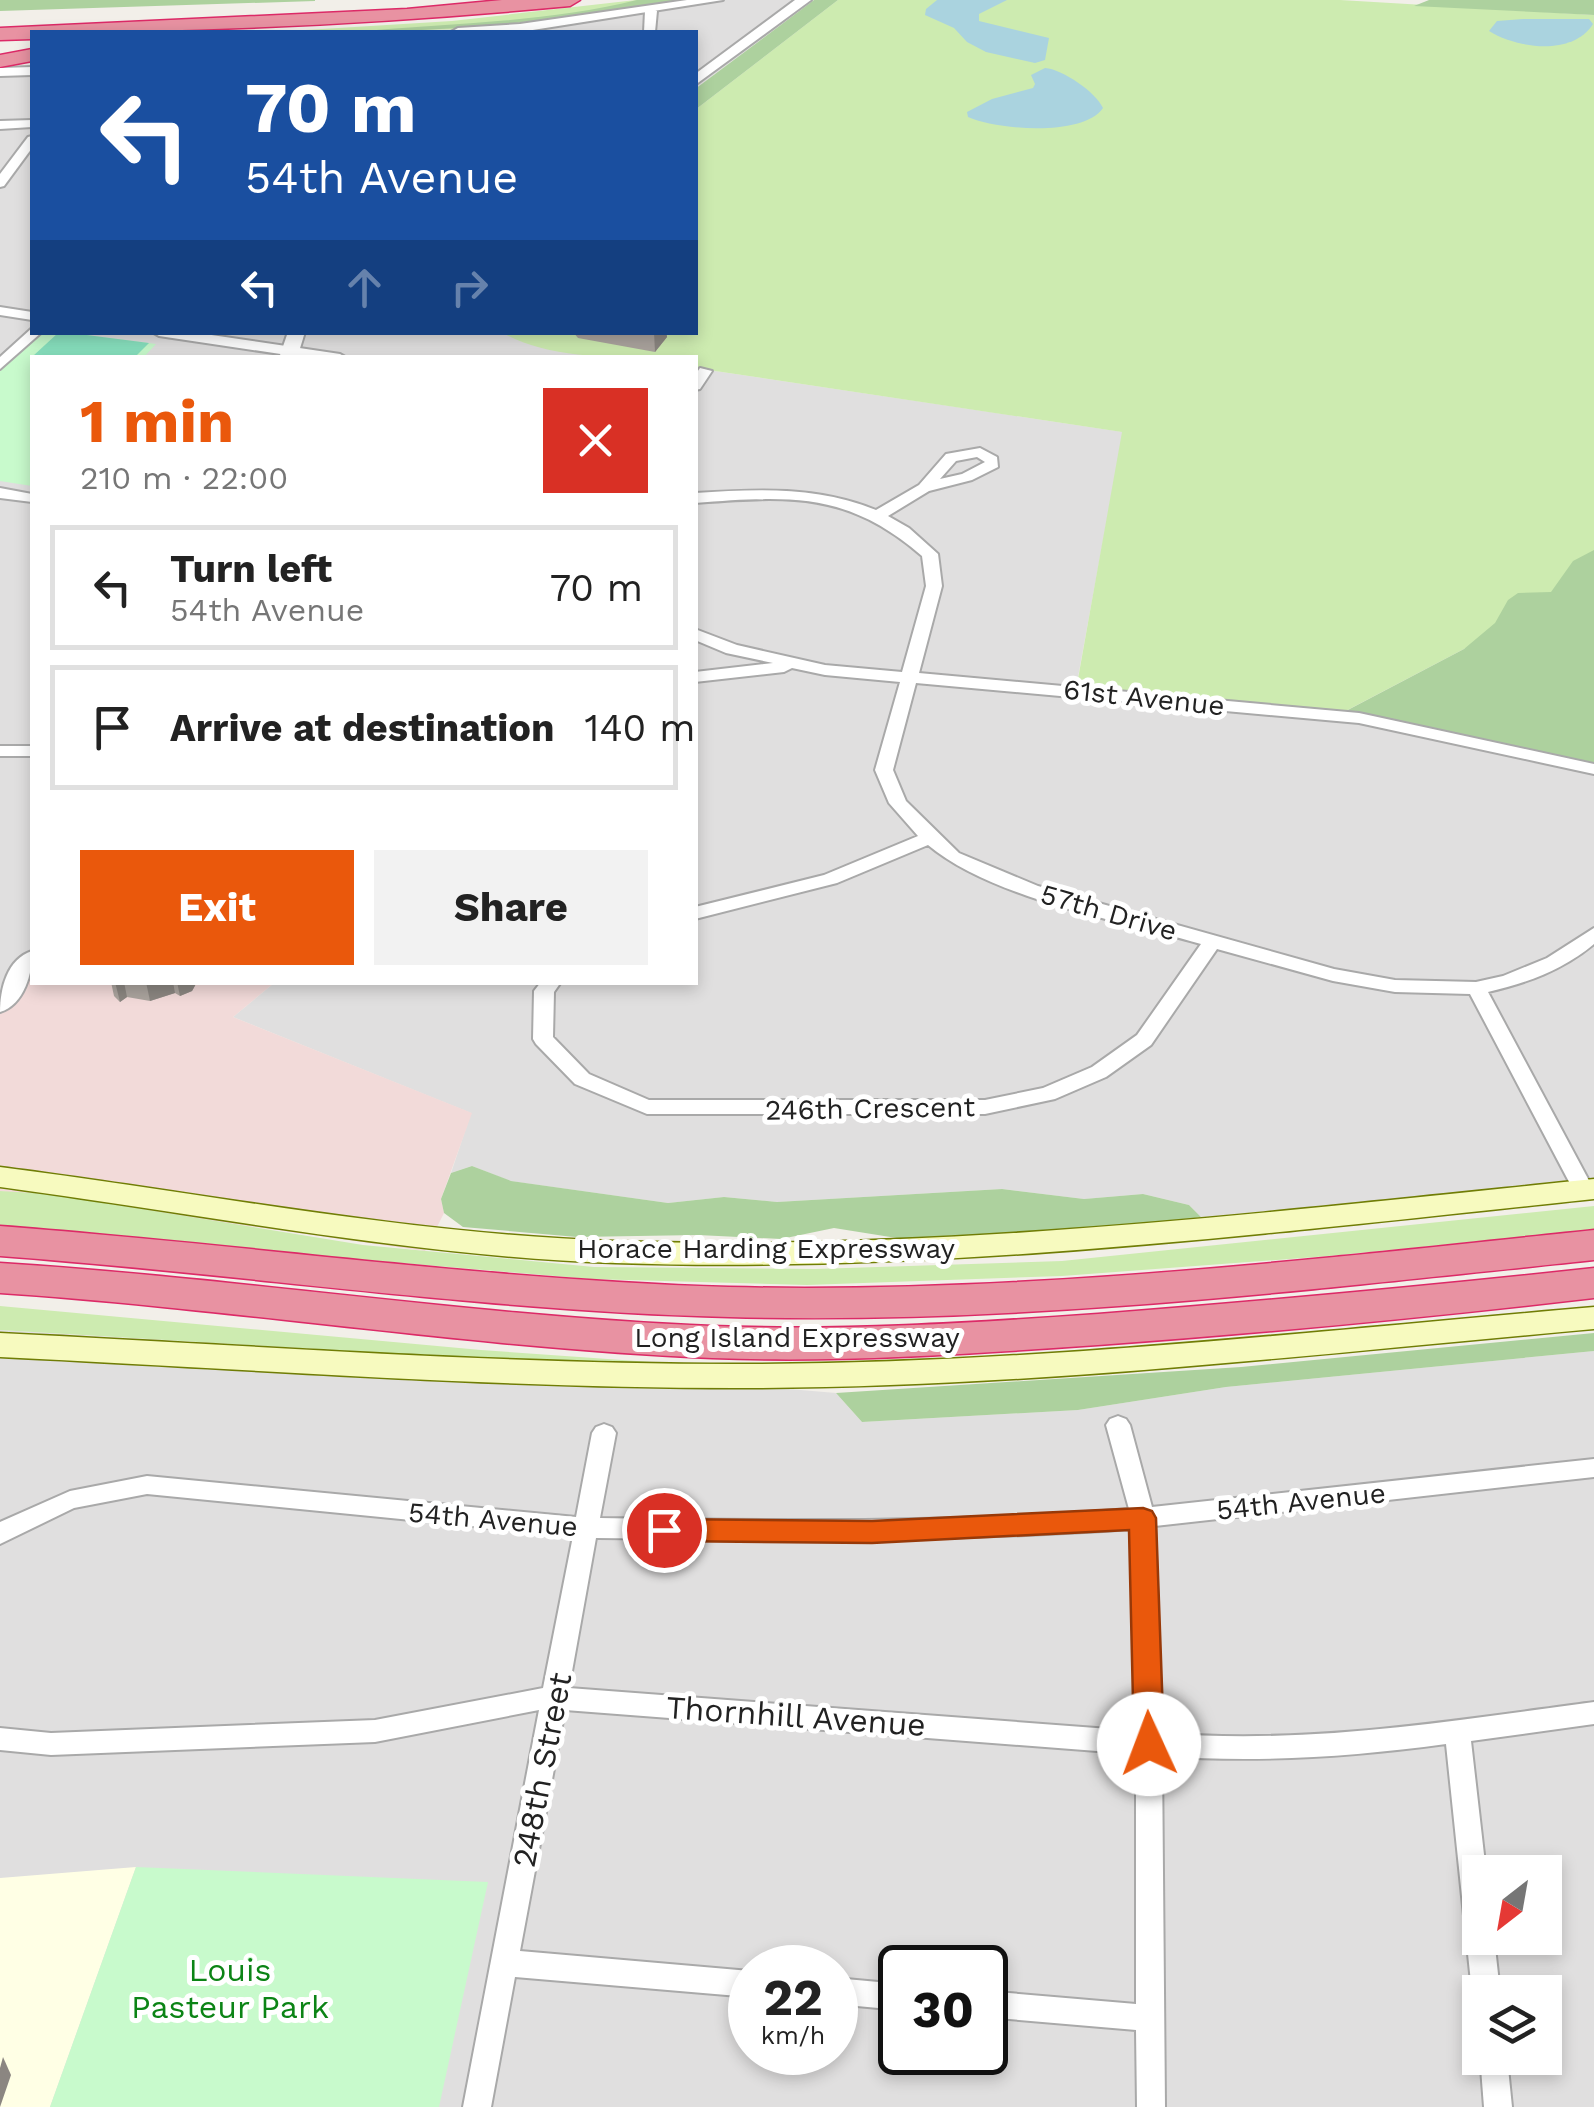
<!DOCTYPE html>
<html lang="en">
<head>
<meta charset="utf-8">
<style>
  :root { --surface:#fff; --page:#f2f2f2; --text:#222; --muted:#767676; --line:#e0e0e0; --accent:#ea580c }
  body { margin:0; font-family:"Work Sans",sans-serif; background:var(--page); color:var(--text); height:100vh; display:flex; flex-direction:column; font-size:38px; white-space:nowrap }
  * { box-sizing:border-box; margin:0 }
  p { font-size:32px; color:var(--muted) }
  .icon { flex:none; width:55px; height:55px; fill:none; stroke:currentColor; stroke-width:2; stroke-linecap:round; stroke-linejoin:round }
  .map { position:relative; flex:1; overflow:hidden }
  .side { position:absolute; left:30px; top:355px; width:668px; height:630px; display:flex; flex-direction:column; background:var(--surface); border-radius:0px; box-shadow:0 5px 15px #0003 }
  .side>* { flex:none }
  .top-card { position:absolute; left:30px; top:30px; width:668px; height:305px; border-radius:0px; box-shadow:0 5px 15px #0003; background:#1a4fa0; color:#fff; overflow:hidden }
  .needle { width:65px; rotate:211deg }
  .fabs { position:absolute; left:1462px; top:1855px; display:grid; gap:20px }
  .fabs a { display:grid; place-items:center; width:100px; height:100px; border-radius:0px; background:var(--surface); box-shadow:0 5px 15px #0003; font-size:50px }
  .speed { position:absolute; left:728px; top:1945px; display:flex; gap:20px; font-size:50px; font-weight:700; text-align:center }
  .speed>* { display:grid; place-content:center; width:130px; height:130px; border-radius:50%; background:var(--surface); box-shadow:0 5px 15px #0003; line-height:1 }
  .speed small { font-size:25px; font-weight:400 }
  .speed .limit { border:5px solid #111; border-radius:15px; background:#fff; color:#111 }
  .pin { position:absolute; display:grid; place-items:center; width:85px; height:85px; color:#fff; margin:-42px; border:5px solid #fff; border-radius:50%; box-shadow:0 2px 10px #0007 }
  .me { position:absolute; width:110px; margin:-55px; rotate:358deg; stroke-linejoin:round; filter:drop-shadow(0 0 8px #0008) }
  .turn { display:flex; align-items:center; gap:35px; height:210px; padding:0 50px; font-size:45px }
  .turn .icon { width:130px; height:130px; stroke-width:2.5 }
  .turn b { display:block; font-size:70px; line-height:85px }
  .lanes { display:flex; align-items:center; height:95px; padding:0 50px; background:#0003; justify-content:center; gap:50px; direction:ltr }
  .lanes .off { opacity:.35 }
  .round { display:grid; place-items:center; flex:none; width:105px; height:105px; border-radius:0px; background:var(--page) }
  .headline { display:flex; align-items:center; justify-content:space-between; height:170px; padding:0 50px }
  h1 { font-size:60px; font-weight:700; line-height:75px; color:var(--accent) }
  .cta { display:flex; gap:20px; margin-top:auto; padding:20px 50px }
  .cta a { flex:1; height:115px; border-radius:0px; background:var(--accent); color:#fff; font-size:40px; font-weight:700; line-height:115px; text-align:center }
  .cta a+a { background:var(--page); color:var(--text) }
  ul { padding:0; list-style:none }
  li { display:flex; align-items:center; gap:30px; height:125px; margin:0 20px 15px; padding:0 30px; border:5px solid var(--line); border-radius:0px }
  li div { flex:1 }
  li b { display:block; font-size:38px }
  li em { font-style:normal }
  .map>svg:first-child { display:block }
  .residential { fill:#e0dfdf; fill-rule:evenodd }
  .commercial { fill:#f2dad9 }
  .education { fill:#ffffe5 }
  .grass { fill:#cdebb0 }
  .forest { fill:#add19e }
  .park { fill:#c8facc }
  .pitch { fill:#88e0be }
  .water { fill:#aad3df }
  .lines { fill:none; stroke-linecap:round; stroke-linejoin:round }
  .minor-casing { stroke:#a9a9a9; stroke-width:4 }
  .tertiary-casing { stroke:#a9a9a9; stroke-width:4 }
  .secondary-casing { stroke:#707d05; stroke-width:3 }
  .motorway-casing { stroke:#dc2a67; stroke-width:3 }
  .minor { fill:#fff; fill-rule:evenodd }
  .tertiary { fill:#fff; fill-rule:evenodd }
  .secondary { fill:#f7fabf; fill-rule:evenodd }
  .motorway { fill:#e892a2; fill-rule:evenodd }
  .wall { fill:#aba49e }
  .shaded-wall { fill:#8b8681 }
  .route { fill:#ea580c; stroke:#983908; stroke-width:2.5 }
  .labels { text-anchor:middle; stroke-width:10; stroke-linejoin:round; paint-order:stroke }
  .street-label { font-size:28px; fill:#222; stroke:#fff }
  .near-street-label { font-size:32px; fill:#222; stroke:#fff }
  .near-park-label { font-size:32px; fill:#0c8416; stroke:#fff }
</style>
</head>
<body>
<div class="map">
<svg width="1594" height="2107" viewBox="0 0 1594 2107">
  <rect width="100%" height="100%" fill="#f2efe9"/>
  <g class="residential">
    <path d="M 703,0 L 814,0 L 695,89 L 695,32 L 432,32 Z"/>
    <path d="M 32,68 L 32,332 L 503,332 L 556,349 L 619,357 L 32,358 L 32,957 L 0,1002 L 0,69 Z"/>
    <path d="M 695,368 L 1123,432 L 1076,688 L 1336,716 L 1344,712 L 1594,768 L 1594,1181 L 1201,1217 L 1189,1205 L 1143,1194 L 1084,1199 L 1002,1189 L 777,1202 L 724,1197 L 668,1203 L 510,1181 L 472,1166 L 451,1173 L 471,1113 L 233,1017 L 274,983 L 695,982 Z"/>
    <path d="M 0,1330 L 391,1355 L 836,1393 L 862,1422 L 1078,1410 L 1226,1387 L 1594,1351 L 1594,2107 L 0,2107 ZM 1480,1872 L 1545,1872 L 1545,1938 L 1480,1938 ZM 750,1968 L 835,1968 L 835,2052 L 750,2052 ZM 900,1968 L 985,1968 L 985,2052 L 900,2052 ZM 1480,1992 L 1545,1992 L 1545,2058 L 1480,2058 Z"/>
  </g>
  <path class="commercial" d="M 32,973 L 32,982 L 274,983 L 233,1017 L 472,1113 L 441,1199 L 444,1213 L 425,1251 L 0,1191 L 0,1002 L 20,974 Z"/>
  <path class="education" d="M 136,1867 L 50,2107 L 0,2107 L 0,1878 Z"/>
  <g class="grass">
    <path d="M 636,0 L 703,0 L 485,29 L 273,32 L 452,21 Z"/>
    <path d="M 838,0 L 1340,0 L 1594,15 L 1594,581 L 1336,716 L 1076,690 L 1122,432 L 695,368 L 695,358 C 639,358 553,362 503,333 L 695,332 L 695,110 Z"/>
    <path d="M 0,1191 L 50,1194 L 363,1245 L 594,1267 L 815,1269 L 1062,1261 L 1594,1206 L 1594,1230 L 1329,1256 L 1062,1276 L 807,1285 L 590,1279 L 0,1229 Z"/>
    <path d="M 0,1306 L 481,1350 L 679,1364 L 562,1364 L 0,1330 Z"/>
  </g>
  <g class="forest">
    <path d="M 0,0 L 315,0 L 315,1 L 0,11 Z"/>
    <path d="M 637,0 L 693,0 C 580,16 467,32 352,32 C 447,23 544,23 637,0 Z"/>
    <path d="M 814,0 L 838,0 L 695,110 L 695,89 Z"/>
    <path d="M 1429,0 L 1594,0 L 1594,15 L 1414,6 Z"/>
    <path d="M 1594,550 L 1594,768 L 1344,712 L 1464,649 L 1495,623 L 1508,600 L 1518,593 L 1551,592 L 1573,561 Z"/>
    <path d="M 472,1166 L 511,1181 L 668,1203 L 724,1197 L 777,1202 L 1002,1189 L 1084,1199 L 1143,1194 L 1189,1205 L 1201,1217 L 1141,1227 L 909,1240 L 834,1228 L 781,1239 L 698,1235 L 577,1237 L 463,1227 L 444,1213 L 441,1199 L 451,1173 Z"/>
    <path d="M 1594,1333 L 1594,1351 L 1226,1387 L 1078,1410 L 862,1422 L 836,1393 L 1241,1367 Z"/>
  </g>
  <g class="park">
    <path d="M 35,333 L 71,333 L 156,344 L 144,357 L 32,358 L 32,486 L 0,481 L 0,366 Z"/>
    <path d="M 136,1867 L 488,1882 L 439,2107 L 50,2107 Z"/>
  </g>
  <path class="pitch" d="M 58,333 L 71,333 L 149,343 L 135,357 L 33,356 Z"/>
  <g class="water">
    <path d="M 937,0 L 1007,0 L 979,14 L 979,21 L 1049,38 L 1045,60 L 1035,63 L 986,52 L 967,42 L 954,28 L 925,15 L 926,9 Z"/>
    <path d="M 1523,19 L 1589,19 L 1593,24 C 1573,56 1518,49 1489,31 L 1497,21 Z"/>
    <path d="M 1045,68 C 1062,69 1096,92 1103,108 C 1083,137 997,130 968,117 L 967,112 L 992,99 L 1033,88 L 1035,84 L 1031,75 Z"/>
  </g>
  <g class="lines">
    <g class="minor-casing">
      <g id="minor">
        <path d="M 651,8 L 657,11 L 655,32 L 644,32 L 645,11 Z"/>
        <path d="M 32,120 L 32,127 L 0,129 L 0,121 Z"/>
        <path d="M 32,136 L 32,148 L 4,186 L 0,187 L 0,174 L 28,137 Z"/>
        <path d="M 0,307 L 32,312 L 32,320 L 0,315 Z"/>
        <path d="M 32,328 L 32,332 L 42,332 L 0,369 L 0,357 Z"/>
        <path d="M 152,332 L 191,332 L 340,354 L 347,358 L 307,358 L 159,336 Z"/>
        <path d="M 700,368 L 712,371 L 700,389 L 695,390 L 695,375 Z"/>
        <path d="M 980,448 L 997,457 L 998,467 L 972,480 L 929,491 L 888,516 L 909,528 L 938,554 L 942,586 L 919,673 L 1359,713 L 1594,764 L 1594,774 L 1359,723 L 916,683 L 893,770 L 906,801 L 959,853 L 1038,886 L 1334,969 L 1395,980 L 1476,982 L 1503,976 L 1547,958 L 1594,928 L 1594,944 C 1563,970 1527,983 1488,992 L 1594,1190 L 1590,1195 L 1576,1195 L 1470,994 L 1395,992 L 1333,981 L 1217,949 L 1151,1045 L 1106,1077 L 1055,1099 L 985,1114 L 647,1114 L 575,1084 L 536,1044 L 533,1039 L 534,991 L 541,982 L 561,982 L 554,992 L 553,1037 L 589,1074 L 649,1100 L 985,1100 L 1043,1088 L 1092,1067 L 1137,1035 L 1201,944 C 1120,921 991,898 928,845 L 837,883 L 695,919 L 695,907 L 824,875 L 918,836 L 889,803 L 875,770 L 900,682 L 825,675 L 792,668 L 784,672 L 695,682 L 695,672 L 773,663 L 726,653 L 695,640 L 695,629 L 737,645 L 825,665 L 902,672 L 926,586 L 922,556 C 847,491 789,496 695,503 L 695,493 C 758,489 817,486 876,510 L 919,485 L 946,454 ZM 977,457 L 985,462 L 962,474 L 940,479 L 956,461 Z"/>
        <path d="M 0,488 L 32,494 L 32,502 L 0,498 Z"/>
        <rect x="0" y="746" width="32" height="10"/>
        <path d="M 1118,1416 L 1126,1419 L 1130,1425 L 1152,1507 L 1594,1459 L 1594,1477 L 1155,1526 L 1162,1733 C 1308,1745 1450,1721 1594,1702 L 1594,1724 L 1471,1741 L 1486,1872 L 1480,1872 L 1480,1938 L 1494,1938 L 1500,1992 L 1480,1992 L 1480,2003 L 1472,1992 L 1446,1744 C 1351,1757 1258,1763 1162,1756 L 1165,2107 L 1137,2107 L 1136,2030 L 985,2017 L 985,1991 L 1136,2004 L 1136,1754 L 565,1710 L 520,1951 L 750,1971 L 750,1997 L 515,1977 L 491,2107 L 463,2107 L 539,1710 L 375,1742 L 51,1755 L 0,1750 L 0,1728 L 51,1733 L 375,1720 L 543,1688 L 573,1536 L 147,1494 L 74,1508 L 0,1544 L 0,1522 L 70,1491 L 147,1476 L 576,1517 L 592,1433 L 596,1427 L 604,1424 L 612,1427 L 616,1433 L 600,1518 C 777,1521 952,1523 1129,1509 L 1106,1425 L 1110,1419 ZM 1131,1529 L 1136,1731 L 569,1688 L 596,1538 C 777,1540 951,1542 1131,1529 Z"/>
        <path d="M 835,1978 L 900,1984 L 900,2010 L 835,2004 Z"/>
        <path d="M 1480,2055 L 1507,2058 L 1512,2107 L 1484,2107 Z"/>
      </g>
    </g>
    <g class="tertiary-casing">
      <g id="tertiary">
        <path d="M 687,0 L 723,0 L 520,32 L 451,32 L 458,28 L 520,24 Z"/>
        <path d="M 795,0 L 811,0 L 695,85 L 695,74 Z"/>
        <path d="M 32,67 L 32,75 L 0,76 L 0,68 Z"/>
        <path d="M 288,332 L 305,332 L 297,358 L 279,358 Z"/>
        <path d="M 32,951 C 33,972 24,1005 0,1012 C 0,989 7,959 32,951 Z"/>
      </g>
    </g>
    <g class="secondary-casing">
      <g id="secondary">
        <path d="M 0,1167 C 204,1193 408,1234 615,1241 C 942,1252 1269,1212 1594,1179 L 1594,1199 C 1269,1233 942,1274 615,1263 C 408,1256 204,1214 0,1187 Z"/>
        <path d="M 1594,1307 L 1594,1329 C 1315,1354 1034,1387 754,1388 C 503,1389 251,1369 0,1357 L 0,1333 C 251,1345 503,1365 754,1364 C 1034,1363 1315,1331 1594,1307 Z"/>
      </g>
    </g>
    <g class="motorway-casing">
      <g id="motorway">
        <path d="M 502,0 L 580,0 L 570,6 C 391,23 212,32 32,32 L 32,39 L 0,40 L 0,28 L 407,9 Z"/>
        <path d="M 32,49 L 32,61 L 0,67 L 0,55 Z"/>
        <path d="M 0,1226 C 243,1244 485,1280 729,1287 C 1018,1294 1307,1260 1594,1230 L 1594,1260 C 1307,1290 1018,1325 729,1317 C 485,1311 243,1274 0,1256 Z"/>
        <path d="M 0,1263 C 238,1278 474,1316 712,1326 C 841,1331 970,1323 1098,1314 C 1263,1301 1429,1286 1594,1268 L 1594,1298 C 1429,1317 1264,1333 1098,1345 C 970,1354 841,1363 712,1358 C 474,1348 238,1309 0,1293 Z"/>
      </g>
    </g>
    <use href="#minor" class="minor"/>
    <use href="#tertiary" class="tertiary"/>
    <use href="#secondary" class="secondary"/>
    <use href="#motorway" class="motorway"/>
  </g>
  <g class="wall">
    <path d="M 573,332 L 666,332 L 667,337 L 655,352 L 578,338 Z"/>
    <path d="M 111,982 L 197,982 L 192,991 L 180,996 L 175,993 L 150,1001 L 127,997 L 120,1002 L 114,996 Z"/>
  </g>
  <g class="shaded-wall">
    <path d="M 654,332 L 666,332 L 667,337 L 655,352 Z"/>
    <path d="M 115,982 L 124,982 L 127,997 L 120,1002 Z"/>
    <path d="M 146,982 L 173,982 L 175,993 L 150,1001 Z"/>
    <path d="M 177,982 L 197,982 L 192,991 L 180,996 Z"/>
    <path d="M 3,2057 L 11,2075 L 0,2107 L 0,2068 Z"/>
  </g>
  <path class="route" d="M 1143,1508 L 1152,1511 L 1156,1518 L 1164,1744 L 1159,1753 L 1149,1756 L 1139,1753 L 1134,1744 L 1129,1530 L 872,1543 L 664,1541 L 654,1538 L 650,1530 L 654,1522 L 664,1519 L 872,1521 Z"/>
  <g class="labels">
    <g class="street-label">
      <text transform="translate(1144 697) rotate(6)" y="10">61st Avenue</text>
      <text transform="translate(1109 912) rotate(16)" y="10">57th Drive</text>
      <text transform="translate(870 1108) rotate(-1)" y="10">246th Crescent</text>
      <text x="766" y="1258">Horace Harding Expressway</text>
      <text x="797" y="1347">Long Island Expressway</text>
      <text transform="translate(1301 1501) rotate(-6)" y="10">54th Avenue</text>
      <text transform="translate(493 1519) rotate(5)" y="10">54th Avenue</text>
    </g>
    <g class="near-street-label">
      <text transform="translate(796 1716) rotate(4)" y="11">Thornhill Avenue</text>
      <text transform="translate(542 1770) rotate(-79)" y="11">248th Street</text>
    </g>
    <g class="near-park-label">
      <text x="230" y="1981">Louis<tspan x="230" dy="37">Pasteur Park</tspan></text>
    </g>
  </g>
</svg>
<div class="fabs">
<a><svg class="needle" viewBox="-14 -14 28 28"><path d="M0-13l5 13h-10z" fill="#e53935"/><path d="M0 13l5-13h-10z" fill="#767676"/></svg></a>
<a><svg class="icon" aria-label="layers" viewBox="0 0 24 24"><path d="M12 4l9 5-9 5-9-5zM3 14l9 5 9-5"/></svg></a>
</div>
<div class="speed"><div>22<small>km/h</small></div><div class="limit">30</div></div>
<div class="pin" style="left:664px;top:1530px;background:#d93025"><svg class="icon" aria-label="arrive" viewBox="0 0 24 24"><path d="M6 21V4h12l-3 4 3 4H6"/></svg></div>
<svg class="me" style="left:1149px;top:1744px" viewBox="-20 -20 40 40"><circle r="19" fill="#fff"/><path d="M0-13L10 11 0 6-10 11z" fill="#ea580c"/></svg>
<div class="top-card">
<div class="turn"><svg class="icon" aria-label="left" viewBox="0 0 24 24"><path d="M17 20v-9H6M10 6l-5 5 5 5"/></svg><div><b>70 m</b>54th Avenue</div></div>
<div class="lanes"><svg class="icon" aria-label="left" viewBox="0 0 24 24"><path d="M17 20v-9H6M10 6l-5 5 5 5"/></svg><svg class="icon off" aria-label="ahead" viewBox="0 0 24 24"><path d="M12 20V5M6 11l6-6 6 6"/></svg><svg class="icon off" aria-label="right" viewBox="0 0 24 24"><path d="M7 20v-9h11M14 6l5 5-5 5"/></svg></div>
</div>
<section class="side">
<div class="headline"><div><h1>1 min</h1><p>210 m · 22:00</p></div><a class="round" style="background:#d93025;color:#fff"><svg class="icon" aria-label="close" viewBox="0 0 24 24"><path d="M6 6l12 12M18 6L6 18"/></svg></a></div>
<ul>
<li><svg class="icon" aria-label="left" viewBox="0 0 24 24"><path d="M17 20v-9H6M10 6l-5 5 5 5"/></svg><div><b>Turn left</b><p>54th Avenue</p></div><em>70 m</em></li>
<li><svg class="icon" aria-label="arrive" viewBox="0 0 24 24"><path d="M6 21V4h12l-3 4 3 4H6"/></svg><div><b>Arrive at destination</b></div><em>140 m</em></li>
</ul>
<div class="cta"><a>Exit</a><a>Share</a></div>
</section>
</div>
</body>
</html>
